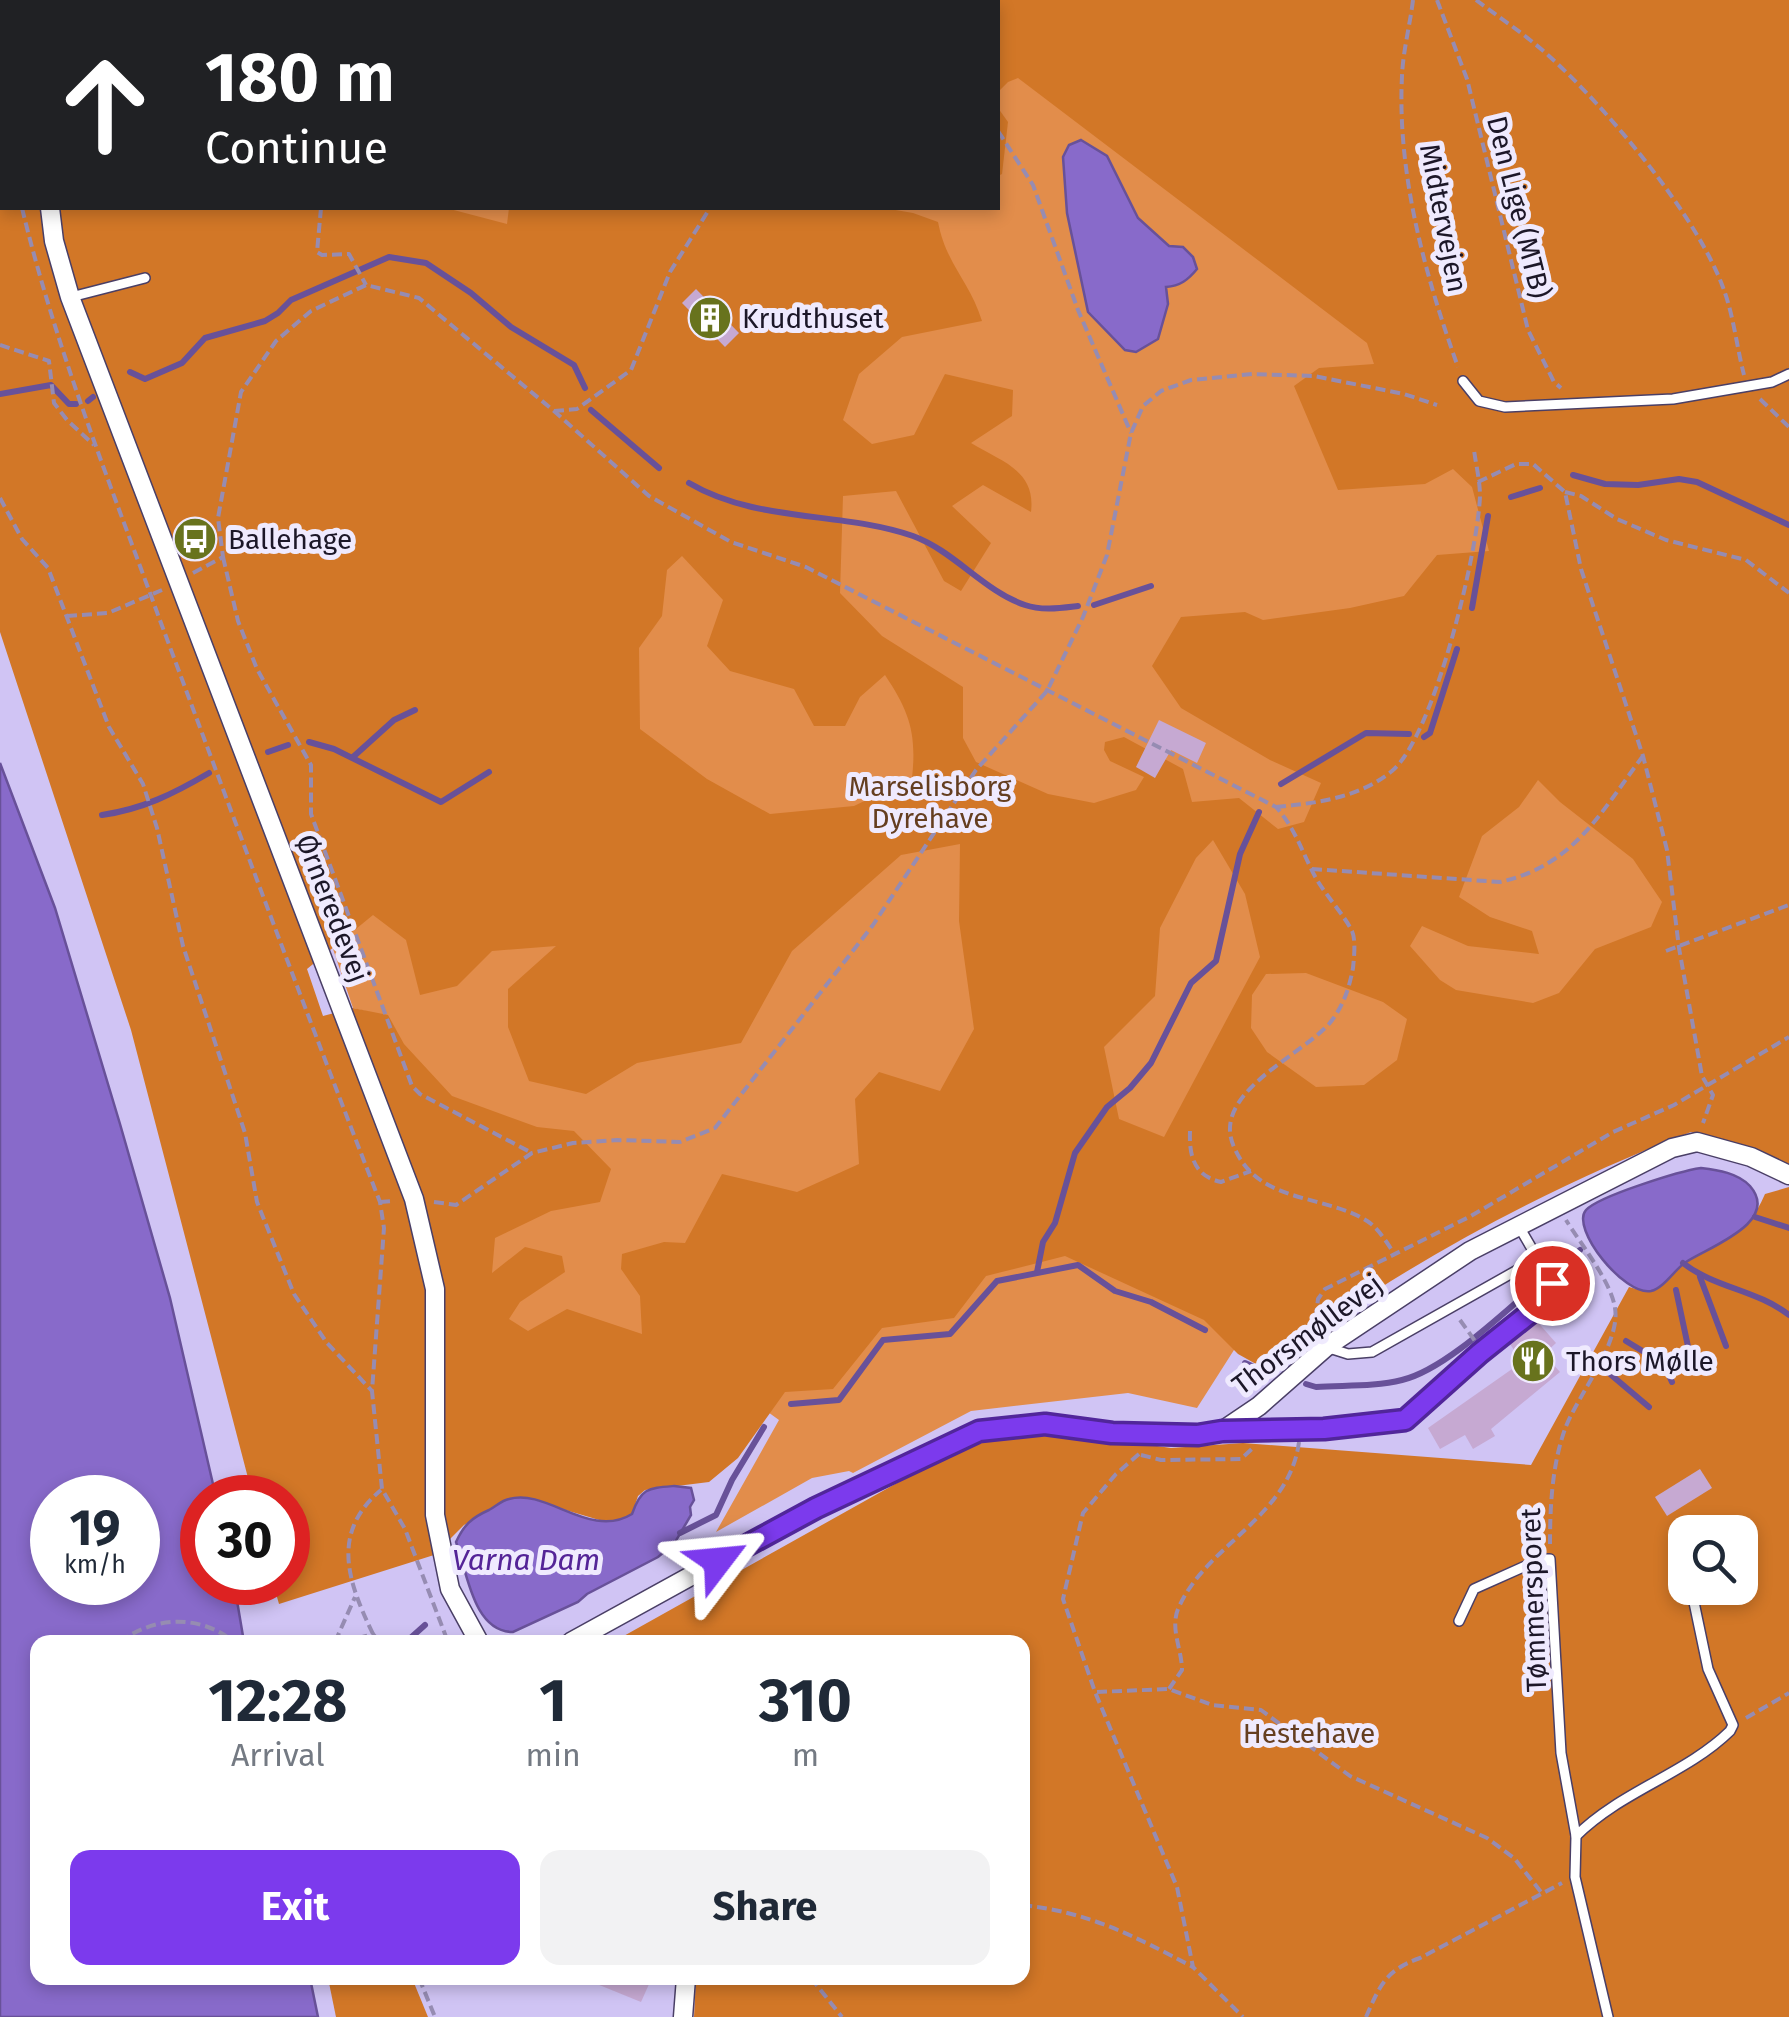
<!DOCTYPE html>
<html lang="en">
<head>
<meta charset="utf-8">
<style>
  :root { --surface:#fff; --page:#f2f2f3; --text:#1f2937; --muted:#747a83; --accent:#7c3aed }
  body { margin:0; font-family:"Fira Sans",sans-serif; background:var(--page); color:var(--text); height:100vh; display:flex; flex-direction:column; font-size:38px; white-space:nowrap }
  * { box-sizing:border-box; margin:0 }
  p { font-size:32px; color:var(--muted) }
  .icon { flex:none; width:55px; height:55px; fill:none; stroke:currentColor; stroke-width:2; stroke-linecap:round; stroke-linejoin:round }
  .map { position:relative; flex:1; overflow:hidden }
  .panel { position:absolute; left:30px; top:1635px; width:1000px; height:350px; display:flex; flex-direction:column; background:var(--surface); border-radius:20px; box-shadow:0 5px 15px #0003 }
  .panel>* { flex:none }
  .guide { position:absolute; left:0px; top:0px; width:1000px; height:210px; box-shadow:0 5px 15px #0003; background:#202124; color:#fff; overflow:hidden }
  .controls { position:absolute; left:1668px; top:1515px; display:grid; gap:20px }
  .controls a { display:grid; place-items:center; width:90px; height:90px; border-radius:20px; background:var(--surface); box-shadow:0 5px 15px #0003; font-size:50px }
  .speed { position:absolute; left:30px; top:1475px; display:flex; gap:20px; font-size:50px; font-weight:700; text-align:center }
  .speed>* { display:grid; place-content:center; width:130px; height:130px; border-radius:50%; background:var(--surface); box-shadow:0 5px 15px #0003; line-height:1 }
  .speed small { font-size:25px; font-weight:400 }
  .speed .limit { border:15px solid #d22; background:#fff; color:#111 }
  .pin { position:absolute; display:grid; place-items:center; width:85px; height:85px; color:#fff; margin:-42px; border:5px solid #fff; border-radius:50%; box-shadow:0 2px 10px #0007 }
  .me { position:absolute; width:110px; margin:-55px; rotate:61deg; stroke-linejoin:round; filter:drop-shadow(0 0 8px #0008) }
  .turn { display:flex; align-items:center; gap:35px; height:210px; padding:0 40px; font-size:45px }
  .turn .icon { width:130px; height:130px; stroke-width:2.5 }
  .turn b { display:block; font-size:70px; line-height:85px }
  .eta { display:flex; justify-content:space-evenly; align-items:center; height:170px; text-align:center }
  .eta b { font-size:60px; font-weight:700; line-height:70px }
  .cta { display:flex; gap:20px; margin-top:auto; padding:20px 40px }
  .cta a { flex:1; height:115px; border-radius:20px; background:var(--accent); color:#fff; font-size:40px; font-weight:700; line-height:115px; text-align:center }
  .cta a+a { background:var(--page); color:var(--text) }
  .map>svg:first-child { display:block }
  .green { fill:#e28d4b }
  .forest { fill:#d27727; fill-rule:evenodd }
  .water { fill:#886aca; stroke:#685199; stroke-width:2.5; fill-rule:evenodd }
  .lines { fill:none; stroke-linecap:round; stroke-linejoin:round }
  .stream { stroke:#685199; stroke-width:6 }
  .building { fill:#c6a9d2 }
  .lane-casing { stroke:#4a3f66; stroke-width:12 }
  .street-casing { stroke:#4a3f66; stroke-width:21 }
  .path { stroke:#968cb2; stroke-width:4; stroke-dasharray:10 5; stroke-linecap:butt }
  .lane { stroke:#fff; stroke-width:9 }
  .street { stroke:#fff; stroke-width:18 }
  .route-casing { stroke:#51269a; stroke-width:25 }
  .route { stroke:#7c3aed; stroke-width:18 }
  .labels { text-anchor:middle; stroke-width:10; stroke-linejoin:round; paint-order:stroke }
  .street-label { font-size:28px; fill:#1c1728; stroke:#efeafe }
  .poi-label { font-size:28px; fill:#1c1728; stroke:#efeafe; text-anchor:start }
  .park-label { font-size:28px; fill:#653e20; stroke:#efeafe }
  .water-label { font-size:30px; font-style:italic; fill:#542497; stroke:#efeafe }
</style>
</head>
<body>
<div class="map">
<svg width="1789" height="2017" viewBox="0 0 1789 2017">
  <rect width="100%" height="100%" fill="#d0c4f4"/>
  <g class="green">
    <path d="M 203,0 L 976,0 L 977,2 L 201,2 Z"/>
    <path d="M 998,31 L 1438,373 L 1461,462 L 1789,883 L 1248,1328 L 1197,1408 L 1128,1393 L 971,1411 L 853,1473 L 849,1471 L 812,1478 L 716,1532 L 779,1420 L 758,1405 L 531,1396 L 369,1012 L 353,1008 L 332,946 L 167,208 L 998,208 Z"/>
  </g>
  <g class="forest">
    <path d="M 0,0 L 451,0 L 2,2 L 2,208 L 446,208 L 507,224 L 509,208 L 884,208 L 913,213 L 938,222 C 946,264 970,282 982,321 L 902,337 L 859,374 L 843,420 L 872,444 L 914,435 L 945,374 L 1013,390 L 1012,416 L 971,443 C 1002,462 1036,470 1031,512 L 983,485 L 952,506 L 991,543 L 961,591 L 944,581 L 896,491 L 843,496 L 840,593 L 882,636 L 963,687 L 963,738 L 976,762 L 1048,794 L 1094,803 L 1136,790 L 1144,777 L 1110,761 L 1104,750 L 1105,742 L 1124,737 L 1183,769 L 1192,802 L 1239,798 L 1278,829 L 1304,822 L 1321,783 L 1270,760 L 1181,708 L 1152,666 L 1181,617 L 1245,612 L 1263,620 L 1350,608 L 1404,596 L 1437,555 L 1489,551 L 1472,487 L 1453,469 L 1425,484 L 1338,490 L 1294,386 L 1319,368 L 1374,364 L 1367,343 L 1018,78 L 1008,82 L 998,92 L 998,2 L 970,0 L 1789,0 L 1789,1166 L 1691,1132 C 1541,1190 1392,1270 1265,1369 L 1238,1354 L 1204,1320 L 1065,1256 L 986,1276 L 954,1318 L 882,1328 L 833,1389 L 785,1392 L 738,1458 L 709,1482 L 645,1490 L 638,1496 L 632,1514 L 622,1520 L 606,1522 L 525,1498 L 508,1499 L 464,1525 L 434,1555 L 279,1604 L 273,1583 L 288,1582 L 288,1498 L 253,1497 L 131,1030 L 0,632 ZM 682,556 L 723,600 L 707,646 L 730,671 L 794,689 L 814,726 L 845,726 L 860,697 L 885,675 C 909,711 917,733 912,778 L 854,806 L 770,814 L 707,779 L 640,729 L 639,648 L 662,616 L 667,570 ZM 1538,780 L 1560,802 L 1633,859 L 1662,902 L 1651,927 L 1595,949 L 1559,993 L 1533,1003 L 1456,990 L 1440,980 L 1410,946 L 1422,926 L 1468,946 L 1539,954 L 1532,931 L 1490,917 L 1459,897 L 1482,836 L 1519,807 ZM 1213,840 L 1245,894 L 1260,957 L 1164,1137 L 1119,1119 L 1104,1047 L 1155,996 L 1160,928 L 1196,858 ZM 960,844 L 959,921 L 974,1029 L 940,1091 L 879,1072 L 855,1099 L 859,1164 L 797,1192 L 722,1174 L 685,1243 L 664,1242 L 622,1254 L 621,1269 L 640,1296 L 642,1334 L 567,1309 L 528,1331 L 509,1319 L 520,1302 L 565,1272 L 562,1256 L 525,1247 L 492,1273 L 495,1238 L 551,1211 L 600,1202 L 611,1169 L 574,1131 L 537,1127 L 452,1096 L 404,1044 L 388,1015 L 353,1008 L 323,1016 L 307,969 L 373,915 L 406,940 L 420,995 L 457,986 L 492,951 L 556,946 L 508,989 L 508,1027 L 529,1081 L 586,1094 L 637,1063 L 741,1043 L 792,951 L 901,855 ZM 1306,973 L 1383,1002 L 1407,1019 L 1397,1060 L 1364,1085 L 1316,1087 L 1267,1052 L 1251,1028 L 1252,995 L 1266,974 Z"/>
    <path d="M 599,0 L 749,0 L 750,2 L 597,2 Z"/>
    <path d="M 998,108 L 1008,122 L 1002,174 L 998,176 Z"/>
    <path d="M 1789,1187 L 1789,2017 L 694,2017 L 696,1978 L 1022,1978 L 1022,1642 L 613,1642 L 947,1455 L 1002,1434 L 1054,1431 L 1171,1448 L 1243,1443 L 1531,1465 L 1629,1287 C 1636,1289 1646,1292 1652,1290 C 1664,1286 1673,1271 1682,1264 C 1719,1237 1745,1241 1765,1194 ZM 1685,1532 L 1740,1532 L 1740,1588 L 1685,1588 Z"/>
    <path d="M 328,1978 L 412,1978 L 428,2017 L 336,2017 Z"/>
  </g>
  <g class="water">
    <path d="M 1081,140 L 1107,156 L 1138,218 L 1169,246 L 1183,247 L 1193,257 L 1197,269 C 1188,280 1180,286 1166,287 L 1168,304 L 1158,339 L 1136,352 L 1125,350 L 1088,312 L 1067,213 L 1063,157 L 1069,145 Z"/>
    <path d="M 0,763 L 55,908 L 120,1124 L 170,1298 L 216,1497 L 202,1498 L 202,1582 L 234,1583 L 244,1642 L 38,1642 L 38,1978 L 310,1978 L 318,2017 L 0,2017 ZM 52,1498 L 138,1498 L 138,1582 L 52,1582 Z"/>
    <path d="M 1701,1168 C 1718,1170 1738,1173 1750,1186 C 1781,1222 1709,1247 1686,1262 C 1675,1269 1664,1288 1651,1291 C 1624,1296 1570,1228 1586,1210 C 1599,1196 1680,1171 1701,1168 Z"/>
    <path d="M 674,1486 L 691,1488 L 694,1500 L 690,1507 L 691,1515 L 674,1544 L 658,1557 L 587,1594 L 578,1602 L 513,1632 C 473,1632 467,1571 456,1542 C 464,1525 471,1518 489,1510 C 495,1507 502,1500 509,1499 C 547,1488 590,1540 632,1514 C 641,1488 648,1488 674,1486 Z"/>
  </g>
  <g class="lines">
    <g class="stream">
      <path d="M 130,372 L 145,379 L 182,363 L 205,338 L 265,321 L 278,313 L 291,300 L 389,257 L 426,263 L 471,293 L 511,327 L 574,365 L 585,388"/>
      <path d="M 0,394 L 51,385 L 69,404 L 76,404"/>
      <path d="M 88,401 L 93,397"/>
      <path d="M 591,410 L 659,468"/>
      <path d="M 1573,475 L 1605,484 L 1638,485 L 1679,479 L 1697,482 L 1789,525"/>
      <path d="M 689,483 C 757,523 840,511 913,536 C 954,551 984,591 1025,605 C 1042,611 1061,608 1078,606"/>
      <path d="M 1511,497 L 1540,488"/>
      <path d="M 1094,605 L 1151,586"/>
      <path d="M 1472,608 L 1488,516"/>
      <path d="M 1424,737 L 1430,733 L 1457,649"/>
      <path d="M 309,742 L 334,749 L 441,802 L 489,772"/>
      <path d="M 268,752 L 288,745"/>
      <path d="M 353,757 L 394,720 L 415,710"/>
      <path d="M 1281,784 L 1366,733 L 1409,734"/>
      <path d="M 102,815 C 143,809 173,794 209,773"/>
      <path d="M 1755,1217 L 1789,1228"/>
      <path d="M 1683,1263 C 1715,1288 1757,1290 1789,1315"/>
      <path d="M 1554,1271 L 1580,1250"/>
      <path d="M 1037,1272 L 1043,1242 L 1055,1223 L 1075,1153 L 1107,1107 L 1130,1088 L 1151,1063 L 1191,983 L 1216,961 L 1240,854 L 1259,812"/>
      <path d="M 1700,1277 L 1726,1346"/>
      <path d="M 1676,1290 L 1693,1370"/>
      <path d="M 1626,1341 L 1664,1364 L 1672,1382"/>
      <path d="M 1245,1363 L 1259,1369"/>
      <path d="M 1610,1374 L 1649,1407"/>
      <path d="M 1306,1384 L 1316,1387 C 1343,1385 1375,1387 1402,1380 C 1444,1370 1501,1315 1535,1286"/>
      <path d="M 791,1404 L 839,1400 L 883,1340 L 950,1334 L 997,1281 L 1078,1265 L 1115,1291 L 1151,1302 L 1205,1330"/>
      <path d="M 680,1533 L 716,1515 L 732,1480 L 764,1427"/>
      <path d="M 406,1642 L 425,1625"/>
    </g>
  </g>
  <g class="building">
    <path d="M 696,289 L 739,333 L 725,347 L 682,303 Z"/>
    <path d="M 1159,720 L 1206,743 L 1197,763 L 1171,750 L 1155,778 L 1136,767 Z"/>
    <path d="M 1535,1319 L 1556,1343 L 1544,1354 L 1560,1372 L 1491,1429 L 1495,1436 L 1473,1449 L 1465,1435 L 1440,1449 L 1428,1428 L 1522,1362 L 1508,1341 Z"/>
    <path d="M 1700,1469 L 1712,1488 L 1667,1516 L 1655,1497 Z"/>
    <path d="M 582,1978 L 640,1978 L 650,1982 L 641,2002 Z"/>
  </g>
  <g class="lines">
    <g class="lane-casing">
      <g id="lane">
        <path d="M 71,297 L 145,278"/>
        <path d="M 1463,381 L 1479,401 L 1505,407 L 1673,399 L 1772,382 L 1789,374"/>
        <path d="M 1326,1347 L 1348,1354 L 1372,1352 L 1537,1259"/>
        <path d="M 1229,1431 L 1324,1429 L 1405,1420 L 1480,1353 L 1549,1298 L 1552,1283 L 1518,1225"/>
        <path d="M 1695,1532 L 1695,1531"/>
        <path d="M 1459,1621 L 1474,1589 L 1541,1559 L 1550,1559 L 1561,1753 L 1576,1836 L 1575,1877 L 1608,2017"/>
        <path d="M 1576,1836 C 1621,1791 1686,1774 1730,1731 L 1733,1725 L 1708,1669 L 1691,1588"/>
      </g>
    </g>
    <g class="street-casing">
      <g id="street">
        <path d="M 160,2 L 162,0"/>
        <path d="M 50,208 L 54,241 L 70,297 L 414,1199 L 435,1289 L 435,1515 L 450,1589 L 479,1642"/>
        <path d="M 571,1642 L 816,1507 L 979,1431 L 1045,1423 L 1112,1433 L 1175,1436 L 1222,1431 L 1259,1406 L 1326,1347 L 1470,1251 L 1672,1148 L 1697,1142 L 1751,1157 L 1789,1175"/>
        <path d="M 683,2017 L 686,1978"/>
      </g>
    </g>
    <g class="path">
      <path d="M 1413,0 C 1410,25 1403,51 1402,76 C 1397,174 1425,275 1458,367"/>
      <path d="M 1437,0 L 1467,79 L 1528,330 L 1554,382 L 1561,388"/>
      <path d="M 1476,0 C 1500,18 1526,35 1549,56 C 1607,108 1701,220 1725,293 C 1734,319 1737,348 1744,375"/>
      <path d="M 121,2 L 123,0"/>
      <path d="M 136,2 L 138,0"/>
      <path d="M 998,131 L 1033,185 L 1078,310 L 1131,433"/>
      <path d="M 0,143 L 2,149"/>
      <path d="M 22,208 C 56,349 111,486 161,623 C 233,816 305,1010 380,1202 L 384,1228 L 372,1391 L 382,1489 L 405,1529 L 448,1642"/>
      <path d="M 321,208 L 317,252 L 322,255 L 349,254 L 366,285"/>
      <path d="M 0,345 L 49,361 L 54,403 L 67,420 L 94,445"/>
      <path d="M 1760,399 L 1789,427"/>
      <path d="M 554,411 L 577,409 L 631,370 L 670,272 L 710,208"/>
      <path d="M 1478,482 L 1516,464 L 1533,464 L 1565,492 L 1581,569 L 1643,756 L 1667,850 L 1679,948 L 1702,1076 L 1713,1095 L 1703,1123"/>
      <path d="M 1565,492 L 1581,496 L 1617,519 L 1666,540 L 1746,560 L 1789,593"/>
      <path d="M 0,498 L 22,539 L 48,568 L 109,727 L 143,784 L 157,828 L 183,946 L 245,1133 L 257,1202 L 294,1294 L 327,1343 L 372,1391"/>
      <path d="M 223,557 L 238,621 L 257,669 L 311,765 L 311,814 L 412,1086 L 420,1094 L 532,1153"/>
      <path d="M 193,573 L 223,557 L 218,518 L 241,392 L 276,341 L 311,311 L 366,285 L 419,298 L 554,411 L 649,496 L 731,542 L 806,567 L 1276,807 C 1296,829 1303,855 1317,880 C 1326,895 1346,918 1352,931 C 1356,940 1354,958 1353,968 C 1349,989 1343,1007 1329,1024 C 1299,1057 1210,1094 1234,1147 C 1259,1206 1327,1193 1370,1223 C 1380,1231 1387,1243 1394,1253"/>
      <path d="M 67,616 L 108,613 L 162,590"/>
      <path d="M 1276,807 C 1317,803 1359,798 1392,771 C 1434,736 1478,552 1480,496 C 1480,481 1476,465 1474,450"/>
      <path d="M 1312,869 L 1500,882 C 1575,865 1600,813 1643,756"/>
      <path d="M 1666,951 L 1789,905"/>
      <path d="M 1190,1131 C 1189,1156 1194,1176 1221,1182 L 1251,1171"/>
      <path d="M 380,1202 L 395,1201"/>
      <path d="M 434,1202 L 456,1205 L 532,1153 L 573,1143 L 617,1140 L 680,1142 L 715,1128 L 873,925 L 976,770 L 1047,691 L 1083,617 L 1107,555 L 1131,433 L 1143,406 L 1161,391 L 1191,380 L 1252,374 L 1314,376 L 1404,394 L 1437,405"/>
      <path d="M 1460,1320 L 1475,1341"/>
      <path d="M 1314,1333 L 1318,1299 L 1325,1289 L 1471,1216 L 1613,1132 L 1674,1105 L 1789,1037"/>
      <path d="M 1139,1454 L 1116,1474 L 1083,1513 L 1063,1599 L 1095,1692 L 1177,1887 L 1193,1967 L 1243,2017"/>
      <path d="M 1141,1455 L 1161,1460 L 1241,1459 L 1255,1446"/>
      <path d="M 1550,1544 C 1550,1507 1552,1465 1565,1429 C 1577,1396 1621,1343 1615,1308 C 1611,1281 1580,1243 1566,1220"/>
      <path d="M 373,1634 C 348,1582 330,1533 381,1490"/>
      <path d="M 120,1642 C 154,1616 200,1614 234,1642"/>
      <path d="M 335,1642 L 355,1597"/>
      <path d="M 343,1642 L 373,1634 L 380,1642"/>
      <path d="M 1169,1689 L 1182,1670 C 1182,1650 1170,1629 1178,1609 C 1206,1544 1289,1518 1299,1442"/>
      <path d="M 1097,1692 L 1169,1689 L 1212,1705 L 1261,1710 L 1350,1776 L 1487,1838 L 1514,1858 L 1541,1892"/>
      <path d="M 1746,1718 L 1789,1693"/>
      <path d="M 1022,1905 C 1089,1912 1134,1936 1193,1967"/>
      <path d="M 419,1978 L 435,2017"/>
      <path d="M 811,1978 L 842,2017"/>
      <path d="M 1366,2017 C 1380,1985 1386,1970 1420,1958 L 1562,1883"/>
    </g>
    <use href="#lane" class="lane"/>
    <use href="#street" class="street"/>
  </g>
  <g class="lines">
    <g class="route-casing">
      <path id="route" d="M 718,1561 L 816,1508 L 979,1431 L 1045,1424 L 1112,1433 L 1198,1435 L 1222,1431 L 1324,1429 L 1405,1420 L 1480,1353 L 1549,1298 L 1552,1283"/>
    </g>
    <use href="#route" class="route"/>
  </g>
  <defs>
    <g id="building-disc" transform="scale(2.25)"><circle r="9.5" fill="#68731d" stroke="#efeafe"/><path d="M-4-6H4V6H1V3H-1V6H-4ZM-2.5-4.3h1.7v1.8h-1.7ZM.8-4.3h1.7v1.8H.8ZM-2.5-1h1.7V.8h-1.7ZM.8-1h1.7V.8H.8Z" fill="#fff"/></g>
    <g id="bus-disc" transform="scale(2.25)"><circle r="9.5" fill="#68731d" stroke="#efeafe"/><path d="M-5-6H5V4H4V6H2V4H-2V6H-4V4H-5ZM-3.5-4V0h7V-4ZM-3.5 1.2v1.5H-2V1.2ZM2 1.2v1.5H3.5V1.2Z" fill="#fff"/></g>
    <g id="restaurant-disc" transform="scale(2.25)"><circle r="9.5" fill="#68731d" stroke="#efeafe"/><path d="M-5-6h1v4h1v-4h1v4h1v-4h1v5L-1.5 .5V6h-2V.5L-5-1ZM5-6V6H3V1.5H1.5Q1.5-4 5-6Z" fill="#fff"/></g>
  </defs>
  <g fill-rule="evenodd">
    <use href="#building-disc" x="710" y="318"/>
    <use href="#bus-disc" x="195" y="539"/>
    <use href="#restaurant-disc" x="1533" y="1361"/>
  </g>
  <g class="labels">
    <g class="street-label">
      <text transform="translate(1519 207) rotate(76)" y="10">Den Lige (MTB)</text>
      <text transform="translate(1444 218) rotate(79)" y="10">Midtervejen</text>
      <text transform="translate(333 908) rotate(69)" y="10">Ørneredevej</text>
      <text transform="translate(1307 1334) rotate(-37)" y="10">Thorsmøllevej</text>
      <text transform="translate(1533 1600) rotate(-92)" y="10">Tømmersporet</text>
    </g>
    <g class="poi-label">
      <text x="742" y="328">Krudthuset</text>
      <text x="228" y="549">Ballehage</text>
      <text x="1566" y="1371">Thors Mølle</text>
    </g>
    <g class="park-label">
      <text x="930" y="796">Marselisborg<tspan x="930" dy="32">Dyrehave</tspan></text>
      <text x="1309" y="1743">Hestehave</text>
    </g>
    <g class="water-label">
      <text x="526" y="1570">Varna Dam</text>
    </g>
  </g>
</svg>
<div class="controls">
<a><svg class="icon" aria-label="search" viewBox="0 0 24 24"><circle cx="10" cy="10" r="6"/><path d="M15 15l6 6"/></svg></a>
</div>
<div class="speed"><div>19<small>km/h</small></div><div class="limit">30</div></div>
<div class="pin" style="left:1552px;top:1283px;background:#d93025"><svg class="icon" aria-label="arrive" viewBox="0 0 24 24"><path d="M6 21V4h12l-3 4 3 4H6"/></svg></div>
<svg class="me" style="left:718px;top:1561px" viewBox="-20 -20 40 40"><path d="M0-17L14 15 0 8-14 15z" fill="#7c3aed" stroke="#fff" stroke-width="4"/></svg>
<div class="guide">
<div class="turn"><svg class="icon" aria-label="ahead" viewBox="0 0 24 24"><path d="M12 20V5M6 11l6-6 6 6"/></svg><div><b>180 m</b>Continue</div></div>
</div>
<section class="panel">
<div class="eta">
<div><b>12:28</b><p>Arrival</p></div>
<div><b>1</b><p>min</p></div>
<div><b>310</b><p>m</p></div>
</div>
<div class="cta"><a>Exit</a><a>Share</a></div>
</section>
</div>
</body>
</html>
